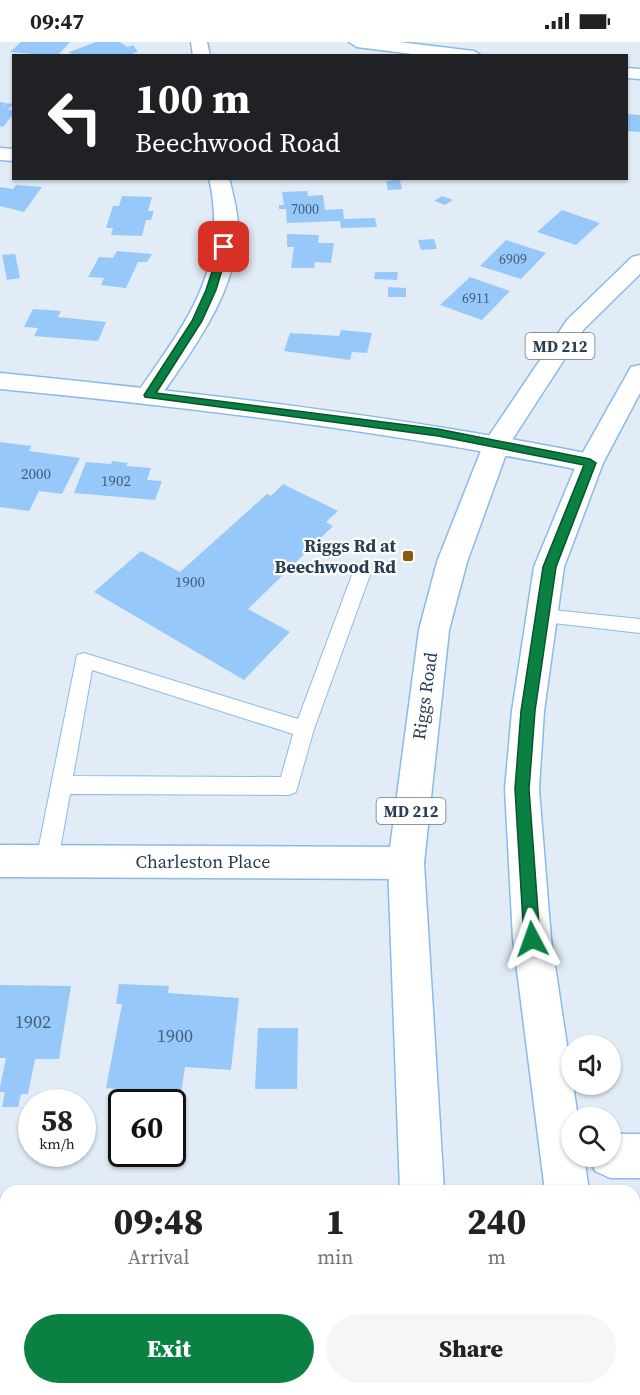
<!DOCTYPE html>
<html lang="en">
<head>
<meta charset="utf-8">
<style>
  :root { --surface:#fff; --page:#f6f6f6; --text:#222; --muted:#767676; --accent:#0b8043 }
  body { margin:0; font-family:"Source Serif 4",serif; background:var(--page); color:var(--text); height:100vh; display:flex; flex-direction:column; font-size:22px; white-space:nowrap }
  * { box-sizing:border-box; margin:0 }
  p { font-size:20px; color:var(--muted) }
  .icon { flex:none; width:33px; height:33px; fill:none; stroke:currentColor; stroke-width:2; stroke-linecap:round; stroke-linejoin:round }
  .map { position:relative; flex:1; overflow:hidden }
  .details { position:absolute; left:0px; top:1143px; width:640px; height:210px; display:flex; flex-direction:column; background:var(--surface); border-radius:18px 18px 0 0; box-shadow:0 2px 4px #0004 }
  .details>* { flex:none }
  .hud { position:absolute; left:12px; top:12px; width:616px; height:126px; border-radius:0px; box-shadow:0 2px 4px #0004; background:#202124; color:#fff; overflow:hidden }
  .buttons { position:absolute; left:561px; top:993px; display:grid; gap:12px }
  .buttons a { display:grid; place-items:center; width:60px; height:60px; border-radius:50%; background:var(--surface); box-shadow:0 2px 4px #0004; font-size:30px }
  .speed { position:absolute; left:18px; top:1047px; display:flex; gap:12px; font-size:30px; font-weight:700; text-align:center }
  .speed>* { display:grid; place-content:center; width:78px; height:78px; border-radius:50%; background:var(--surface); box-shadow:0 2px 4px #0004; line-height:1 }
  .speed small { font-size:15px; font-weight:400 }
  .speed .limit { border:3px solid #111; border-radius:9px; background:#fff; color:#111 }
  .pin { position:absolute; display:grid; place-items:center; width:51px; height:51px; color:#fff; margin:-26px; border-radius:12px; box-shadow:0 3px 9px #0006 }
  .me { position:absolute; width:66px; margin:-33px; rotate:356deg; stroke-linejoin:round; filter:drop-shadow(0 0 4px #0008) }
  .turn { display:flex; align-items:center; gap:21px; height:126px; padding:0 24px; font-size:27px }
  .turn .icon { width:78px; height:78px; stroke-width:2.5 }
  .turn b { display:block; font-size:42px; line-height:51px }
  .eta { display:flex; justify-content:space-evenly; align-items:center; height:102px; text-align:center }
  .eta b { font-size:36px; font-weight:800; line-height:42px }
  .cta { display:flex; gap:12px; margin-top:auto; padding:12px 24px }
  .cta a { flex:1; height:69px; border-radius:36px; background:var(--accent); color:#fff; font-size:24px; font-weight:800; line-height:69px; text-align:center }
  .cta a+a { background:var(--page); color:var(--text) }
  .status { display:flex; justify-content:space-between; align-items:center; height:42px; padding:0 30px; background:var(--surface); direction:ltr }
  .status svg { height:16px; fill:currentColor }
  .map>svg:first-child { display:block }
  .building { fill:#97c8fa }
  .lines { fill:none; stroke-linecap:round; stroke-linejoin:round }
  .lane-casing { stroke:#89baeb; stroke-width:2 }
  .street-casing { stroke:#89baeb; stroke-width:3 }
  .secondary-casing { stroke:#89baeb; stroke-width:3 }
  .primary-casing { stroke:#89baeb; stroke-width:3 }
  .lane { fill:#fff; fill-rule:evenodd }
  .street { fill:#fff; fill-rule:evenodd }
  .secondary { fill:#fff; fill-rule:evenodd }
  .primary { fill:#fff; fill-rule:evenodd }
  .route { fill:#0b8043; stroke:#07532c; stroke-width:1.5 }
  .poi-dot { fill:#8f5a0c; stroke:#fff; stroke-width:2 }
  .labels { text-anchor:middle; stroke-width:4.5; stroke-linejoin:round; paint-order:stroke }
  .far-number-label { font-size:14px; fill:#44607c }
  .number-label { font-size:15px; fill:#44607c }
  .shield { fill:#fff; stroke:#697886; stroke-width:1.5 }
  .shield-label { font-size:16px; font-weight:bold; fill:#293e52 }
  .poi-label { font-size:18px; font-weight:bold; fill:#293e52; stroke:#fff; text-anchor:end }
  .street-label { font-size:18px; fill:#293e52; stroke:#fff }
  .near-number-label { font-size:18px; fill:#44607c }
</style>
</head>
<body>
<div class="status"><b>09:47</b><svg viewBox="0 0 49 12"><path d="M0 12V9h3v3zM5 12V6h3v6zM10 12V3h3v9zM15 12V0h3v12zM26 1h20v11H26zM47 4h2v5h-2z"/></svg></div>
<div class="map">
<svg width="640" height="1353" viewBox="0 0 640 1353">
  <rect width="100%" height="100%" fill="#e2ecf6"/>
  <g class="building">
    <path d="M 21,0 L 70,0 L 57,14 L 10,10 Z"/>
    <path d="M 96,0 L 120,0 L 127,5 L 133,3 L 138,10 L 133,11 L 134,14 L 74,14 L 69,10 Z"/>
    <path d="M 0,60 L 6,61 L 0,67 L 7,61 L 13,62 L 8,68 L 14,68 L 14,71 L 3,85 L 0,84 Z"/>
    <path d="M 627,72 L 640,73 L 640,90 L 627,89 Z"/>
    <path d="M 400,138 L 402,147 L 388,148 L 386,139 Z"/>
    <path d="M 16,143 L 42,145 L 24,170 L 0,164 L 0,145 L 13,147 Z"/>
    <path d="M 307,149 L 308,154 L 323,153 L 325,168 L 343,167 L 344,177 L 375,176 L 377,185 L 341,186 L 340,179 L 287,181 L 286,167 L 279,167 L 279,163 L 284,163 L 282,150 Z"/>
    <path d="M 122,154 L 152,155 L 148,169 L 154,169 L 151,178 L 146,178 L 142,194 L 111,193 L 113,186 L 106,186 L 113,164 L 119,164 Z"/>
    <path d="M 442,154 L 453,158 L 445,163 L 434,159 Z"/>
    <path d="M 562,168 L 600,181 L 576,203 L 537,190 Z"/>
    <path d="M 287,192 L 319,193 L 318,201 L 334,201 L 331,221 L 315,220 L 314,226 L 291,226 L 294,205 L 287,205 Z"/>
    <path d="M 434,197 L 437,207 L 421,208 L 418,198 Z"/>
    <path d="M 506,198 L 546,211 L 521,237 L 480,224 Z"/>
    <path d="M 117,209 L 152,212 L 147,220 L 138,220 L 126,246 L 101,243 L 104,236 L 88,235 L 99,215 L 113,216 Z"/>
    <path d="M 15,212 L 20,236 L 7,238 L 2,213 Z"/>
    <path d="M 375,230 L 398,230 L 397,238 L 374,237 Z"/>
    <path d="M 470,235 L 510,249 L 482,278 L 440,263 Z"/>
    <path d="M 388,245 L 406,246 L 406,255 L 388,255 Z"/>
    <path d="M 33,267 L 61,269 L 58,275 L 106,280 L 98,299 L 34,294 L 38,286 L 24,285 Z"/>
    <path d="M 341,288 L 372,291 L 367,311 L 352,310 L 350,318 L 284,309 L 290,291 L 339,294 Z"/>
    <path d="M 0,400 L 31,404 L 29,409 L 80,416 L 62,452 L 39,449 L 29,469 L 0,465 Z"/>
    <path d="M 112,419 L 128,421 L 126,424 L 151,426 L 147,438 L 162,439 L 155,458 L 74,451 L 86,420 L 111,422 Z"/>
    <path d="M 283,442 L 338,469 L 326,480 L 333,484 L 248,567 L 290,590 L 244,638 L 94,550 L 141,509 L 180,530 L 267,452 L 271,454 Z"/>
    <path d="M 119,942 L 169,944 L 168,951 L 239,956 L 231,1028 L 185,1025 L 181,1051 L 106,1046 L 122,962 L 116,962 Z"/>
    <path d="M 0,943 L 71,944 L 59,1017 L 35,1017 L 28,1052 L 21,1052 L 18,1065 L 2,1065 L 5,1050 L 0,1050 L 0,1045 L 6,1016 L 0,1016 Z"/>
    <path d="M 258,986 L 298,986 L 297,1047 L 255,1047 Z"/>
  </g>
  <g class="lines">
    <g class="lane-casing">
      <g id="lane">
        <path d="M 361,527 L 367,529 L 370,533 L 314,687 L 296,750 L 289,753 L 70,752 L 58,819 L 55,826 L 47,829 L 39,826 L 36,819 L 77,613 L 84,611 L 298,677 L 352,533 L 355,529 ZM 92,628 L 293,692 L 281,735 L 73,734 Z"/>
        <path d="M 542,567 L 640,577 L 640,591 L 536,579 L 533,574 L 536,569 Z"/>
        <path d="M 62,1347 L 92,1347 L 91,1353 L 61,1353 Z"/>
      </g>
    </g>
    <g class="street-casing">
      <g id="street">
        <path d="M 191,0 L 207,0 L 210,14 L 193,14 Z"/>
        <path d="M 349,0 L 399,0 L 474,9 L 482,14 L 428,14 L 357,5 Z"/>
        <path d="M 627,26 L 640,27 L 640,37 L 627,36 Z"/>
        <path d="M 0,106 L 14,107 L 14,119 L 0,118 Z"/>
        <path d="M 209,136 L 229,136 C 233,152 237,167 238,182 C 239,248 193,307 158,358 L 149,361 L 140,358 L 136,353 C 185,281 230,229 209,136 Z"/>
        <path d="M 0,803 L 406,805 L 419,809 L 424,821 L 419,833 L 406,837 L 0,835 Z"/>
        <path d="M 610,1092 L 640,1092 L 640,1136 L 610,1136 L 595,1129 L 588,1114 L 610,1114 Z"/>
      </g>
    </g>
    <g class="secondary-casing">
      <path id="secondary" d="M 0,331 C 198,351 395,373 590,412 L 599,415 L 603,421 L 599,427 L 590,430 C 395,390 198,366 0,347 Z"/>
    </g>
    <g class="primary-casing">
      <g id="primary">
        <path d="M 640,213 L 640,232 L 584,287 L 510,401 L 467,520 L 449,588 L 424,821 L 444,1149 L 400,1149 L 388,821 L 419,588 L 437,520 L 484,401 L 567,278 L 632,215 Z"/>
        <path d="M 640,323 L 640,351 L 603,421 L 564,525 L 544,669 L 539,747 L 551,897 L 578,1076 L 572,1076 L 572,1114 L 584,1114 L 589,1149 L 545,1149 L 513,897 L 505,747 L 512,669 L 534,525 L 577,421 L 631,325 Z"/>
        <rect x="411" y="1347" width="50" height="6"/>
        <path d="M 565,1347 L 615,1347 L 616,1353 L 566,1353 Z"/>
      </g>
    </g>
    <use href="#lane" class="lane"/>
    <use href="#street" class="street"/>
    <use href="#secondary" class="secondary"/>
    <use href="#primary" class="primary"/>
  </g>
  <path class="route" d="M 224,202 L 229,205 L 216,248 L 202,279 L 156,351 L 438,387 L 590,417 L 596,421 L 556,525 L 535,669 L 529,747 L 540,897 L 538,903 L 532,905 L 527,903 L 524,897 L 515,747 L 521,669 L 543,525 L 584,423 L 438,394 L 145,355 L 144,353 L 192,279 L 206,248 L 220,205 Z"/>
  <rect class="poi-dot" x="402" y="508" width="12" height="12" rx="3"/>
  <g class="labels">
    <g class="far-number-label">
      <text x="305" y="172">7000</text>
      <text x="513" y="222">6909</text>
      <text x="476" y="261">6911</text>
    </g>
    <g class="number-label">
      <text x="36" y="437">2000</text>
      <text x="116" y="444">1902</text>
      <text x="190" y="545">1900</text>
    </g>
    <g class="shield">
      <rect x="525.5" y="291" width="69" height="26" rx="4.5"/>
      <rect x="376.5" y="756" width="69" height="26" rx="4.5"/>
    </g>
    <g class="shield-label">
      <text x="560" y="310">MD 212</text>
      <text x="411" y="775">MD 212</text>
    </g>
    <g class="poi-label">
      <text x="396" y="510">Riggs Rd at<tspan x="396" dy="21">Beechwood Rd</tspan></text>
    </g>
    <g class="street-label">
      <text transform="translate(425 654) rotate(-82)" y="6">Riggs Road</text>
      <text x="203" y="826">Charleston Place</text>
    </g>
    <g class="near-number-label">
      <text x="33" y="986">1902</text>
      <text x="175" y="1000">1900</text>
    </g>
  </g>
</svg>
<div class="buttons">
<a><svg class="icon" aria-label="sound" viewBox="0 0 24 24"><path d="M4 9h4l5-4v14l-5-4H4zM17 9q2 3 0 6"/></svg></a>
<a><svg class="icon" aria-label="search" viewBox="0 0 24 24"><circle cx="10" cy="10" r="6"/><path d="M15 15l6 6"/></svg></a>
</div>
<div class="speed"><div>58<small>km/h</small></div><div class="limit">60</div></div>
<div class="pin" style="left:224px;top:205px;background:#d93025"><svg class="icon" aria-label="arrive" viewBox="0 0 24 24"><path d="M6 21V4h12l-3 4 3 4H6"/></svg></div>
<svg class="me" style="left:532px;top:897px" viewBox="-20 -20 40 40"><path d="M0-17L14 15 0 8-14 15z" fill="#0b8043" stroke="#fff" stroke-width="4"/></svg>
<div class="hud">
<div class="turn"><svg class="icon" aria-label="left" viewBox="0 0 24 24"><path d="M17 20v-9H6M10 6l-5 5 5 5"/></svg><div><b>100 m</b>Beechwood Road</div></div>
</div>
<section class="details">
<div class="eta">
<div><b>09:48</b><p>Arrival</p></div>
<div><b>1</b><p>min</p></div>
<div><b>240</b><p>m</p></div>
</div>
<div class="cta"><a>Exit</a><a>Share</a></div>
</section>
</div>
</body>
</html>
